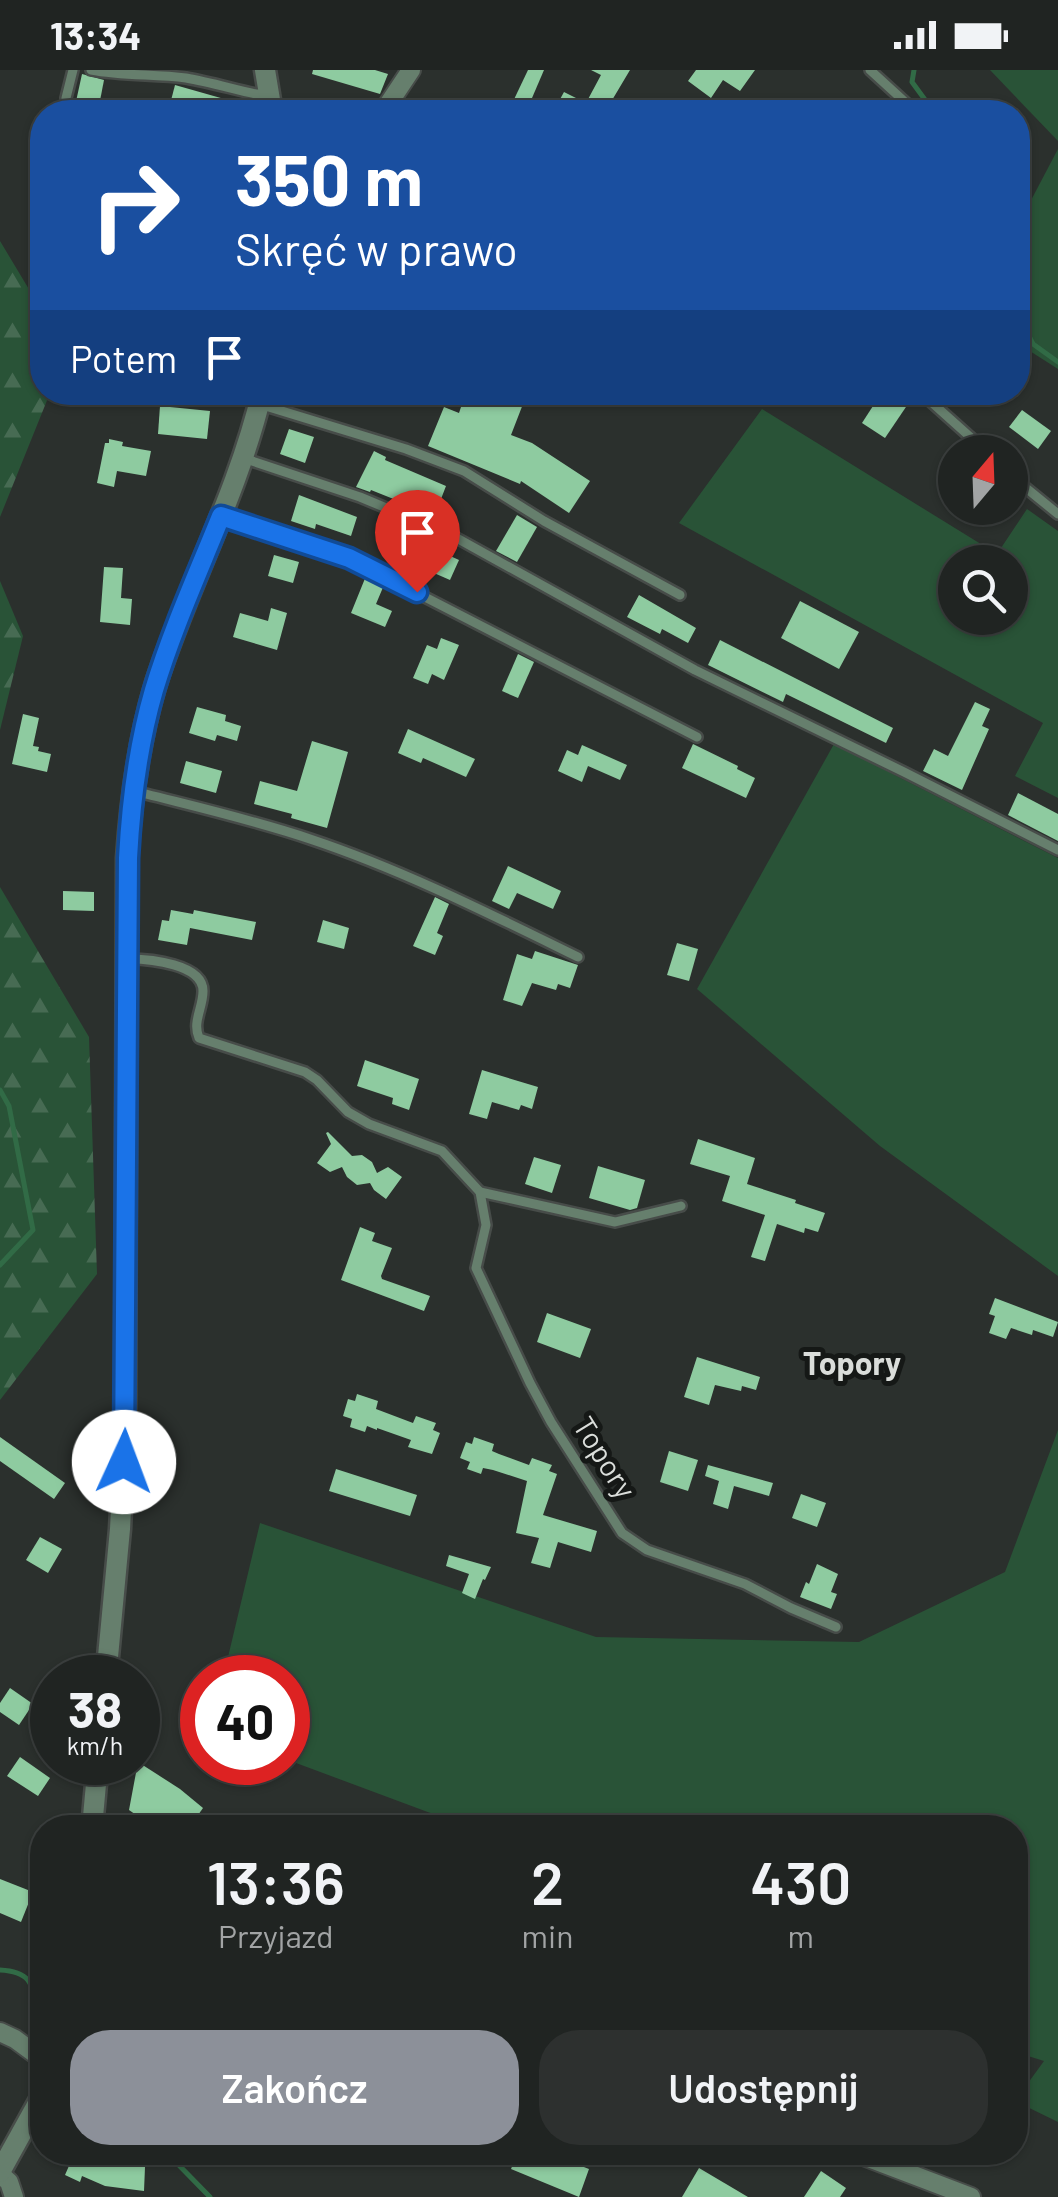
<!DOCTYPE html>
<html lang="pl">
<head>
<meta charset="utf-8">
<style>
  :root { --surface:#202422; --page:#2d302f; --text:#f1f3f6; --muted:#a2a4a5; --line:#3d4140; --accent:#8c9099 }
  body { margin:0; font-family:Barlow,sans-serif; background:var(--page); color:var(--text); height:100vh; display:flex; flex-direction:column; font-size:38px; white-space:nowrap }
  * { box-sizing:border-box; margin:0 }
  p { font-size:32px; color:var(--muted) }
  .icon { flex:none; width:55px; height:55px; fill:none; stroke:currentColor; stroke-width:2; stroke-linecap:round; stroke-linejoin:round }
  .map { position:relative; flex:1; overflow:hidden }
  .side { position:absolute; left:30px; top:1745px; width:998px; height:350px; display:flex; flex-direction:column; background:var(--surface); border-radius:40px; box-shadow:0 2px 8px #0004,0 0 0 2px var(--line) }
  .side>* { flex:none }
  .guide { position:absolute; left:30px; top:30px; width:1000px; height:305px; border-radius:40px; box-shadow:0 2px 8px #0004,0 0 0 2px var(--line); background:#1a4fa0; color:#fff; overflow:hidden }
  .needle { width:65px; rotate:19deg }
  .tools { position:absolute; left:938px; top:365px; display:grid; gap:20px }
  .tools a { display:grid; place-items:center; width:90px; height:90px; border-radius:50%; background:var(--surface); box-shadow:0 2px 8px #0004,0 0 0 2px var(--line); font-size:50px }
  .speed { position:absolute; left:30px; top:1585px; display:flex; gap:20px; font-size:50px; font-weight:700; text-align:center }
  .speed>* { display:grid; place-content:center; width:130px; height:130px; border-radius:50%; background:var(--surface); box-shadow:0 2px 8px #0004,0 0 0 2px var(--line); line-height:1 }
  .speed small { font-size:25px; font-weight:400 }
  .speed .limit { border:15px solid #d22; background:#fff; color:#111 }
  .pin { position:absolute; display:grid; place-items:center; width:85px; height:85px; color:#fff; margin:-102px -42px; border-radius:50% 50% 50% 0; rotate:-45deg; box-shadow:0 0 10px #0007 }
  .pin .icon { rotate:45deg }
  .me { position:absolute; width:110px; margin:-55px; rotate:2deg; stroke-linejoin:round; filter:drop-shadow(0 0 8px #0008) }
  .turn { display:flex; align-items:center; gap:35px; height:210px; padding:0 40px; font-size:45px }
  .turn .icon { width:130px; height:130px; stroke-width:2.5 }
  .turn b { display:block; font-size:70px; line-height:85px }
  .then { display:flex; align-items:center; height:95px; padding:0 40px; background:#0003; gap:20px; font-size:38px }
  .eta { display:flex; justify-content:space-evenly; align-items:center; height:170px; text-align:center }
  .eta b { font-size:60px; font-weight:600; line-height:70px }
  .cta { display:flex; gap:20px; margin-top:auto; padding:20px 40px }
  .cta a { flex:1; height:115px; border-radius:40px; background:var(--accent); color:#fff; font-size:40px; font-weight:600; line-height:115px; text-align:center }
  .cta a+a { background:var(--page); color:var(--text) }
  .status { display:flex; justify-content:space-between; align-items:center; height:70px; padding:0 50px; background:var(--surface); direction:ltr }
  .status svg { height:28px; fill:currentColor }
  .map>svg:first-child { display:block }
  .green { fill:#295337; fill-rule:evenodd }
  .forest { fill:url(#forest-firs) }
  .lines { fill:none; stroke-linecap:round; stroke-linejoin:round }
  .stream { stroke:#316b46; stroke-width:5 }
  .building { fill:#8ecba0 }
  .service-casing { stroke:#474c49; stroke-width:14 }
  .minor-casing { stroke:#474c49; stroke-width:22 }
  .tertiary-casing { stroke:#474c49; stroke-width:25 }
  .service { stroke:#667f6d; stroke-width:9 }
  .minor { stroke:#667f6d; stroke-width:18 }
  .tertiary { stroke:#667f6d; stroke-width:20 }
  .route-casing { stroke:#114b97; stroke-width:25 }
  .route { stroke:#1a73e8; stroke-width:18 }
  .labels { text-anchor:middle; stroke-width:10; stroke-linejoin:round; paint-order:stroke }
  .street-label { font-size:30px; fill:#daddda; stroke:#151816 }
  .neighbourhood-label { font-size:32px; font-weight:bold; fill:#daddda; stroke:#151816 }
</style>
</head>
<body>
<div class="status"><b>13:34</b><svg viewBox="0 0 49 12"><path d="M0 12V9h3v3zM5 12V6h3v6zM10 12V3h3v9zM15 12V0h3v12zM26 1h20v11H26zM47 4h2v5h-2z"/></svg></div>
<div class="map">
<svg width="1058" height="2127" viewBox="0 0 1058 2127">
  <defs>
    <pattern id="forest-firs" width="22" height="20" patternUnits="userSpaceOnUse" patternTransform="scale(2.5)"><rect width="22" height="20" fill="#295337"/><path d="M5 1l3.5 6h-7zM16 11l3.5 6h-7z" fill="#476b53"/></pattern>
  </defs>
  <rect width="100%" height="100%" fill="#2b302d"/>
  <g class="green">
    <path d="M 990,0 L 1058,0 L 1058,71 Z"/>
    <path d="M 1058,79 L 1058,299 L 1022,276 L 1018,257 L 1018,155 Z"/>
    <path d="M 762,339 L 997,484 L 1027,439 L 1058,461 L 1058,728 L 1015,706 L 1043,653 L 679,453 ZM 955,492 L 1010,492 L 1010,548 L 955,548 Z"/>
    <path d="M 834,674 L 1058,788 L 1058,1206 L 880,1076 L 697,919 Z"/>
    <path d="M 1058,1360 L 1058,2052 L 1015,2031 L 1044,1991 L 1015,1982 L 1015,1758 L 468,1757 L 288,1690 L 288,1608 L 223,1608 L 260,1453 L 596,1567 L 859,1572 L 1005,1502 Z"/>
  </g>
  <g class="forest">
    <path d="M 0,171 L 30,221 L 42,252 L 42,322 L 50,323 L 0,447 Z"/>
    <path d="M 0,511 L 23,566 L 0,660 Z"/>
    <path d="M 0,817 L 89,967 L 97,1204 L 0,1330 Z"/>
  </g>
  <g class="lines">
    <g class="stream">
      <path d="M 914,0 L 912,12 L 934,42"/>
      <path d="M 1018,245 L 1033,274 L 1058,292"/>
      <path d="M 0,1020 L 9,1036 L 33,1160 L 0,1195"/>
      <path d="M 0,1900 C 43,1902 29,1928 42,1956"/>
      <path d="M 166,2082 L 210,2127"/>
    </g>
  </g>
  <g class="building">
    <path d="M 313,0 L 375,0 L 388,4 L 380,24 L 312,4 Z"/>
    <path d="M 528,0 L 544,0 L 526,42 L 508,42 Z"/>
    <path d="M 591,0 L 630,0 L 605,42 L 553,42 L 564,22 L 586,33 L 601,5 Z"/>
    <path d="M 696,0 L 755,0 L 740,21 L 723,10 L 711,28 L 688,11 Z"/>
    <path d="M 82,4 L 104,10 L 98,41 L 75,36 Z"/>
    <path d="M 175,15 L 256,38 L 255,42 L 168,42 Z"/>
    <path d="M 466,322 L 492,322 L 523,334 L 511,365 L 532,373 L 590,411 L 569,443 L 521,411 L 520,414 L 428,376 L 444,337 L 459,343 Z"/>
    <path d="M 882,322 L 897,322 L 910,331 L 885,368 L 862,353 Z"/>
    <path d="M 160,336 L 210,341 L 207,369 L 158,364 Z"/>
    <path d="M 1022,340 L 1051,361 L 1038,379 L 1009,357 Z"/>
    <path d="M 289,359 L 314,367 L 305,393 L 280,384 Z"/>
    <path d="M 109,369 L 123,372 L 122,376 L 151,381 L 146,406 L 117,401 L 114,417 L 97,413 L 105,373 L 109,373 Z"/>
    <path d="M 374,381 L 386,387 L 385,390 L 446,416 L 441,429 L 417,420 L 411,436 L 371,420 L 370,422 L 356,417 Z"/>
    <path d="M 299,425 L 357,447 L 351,466 L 316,454 L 315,459 L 291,451 Z"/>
    <path d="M 517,445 L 537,457 L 517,492 L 496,481 Z"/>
    <path d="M 437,480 L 459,490 L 450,510 L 427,500 Z"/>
    <path d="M 274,485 L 299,492 L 293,513 L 268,506 Z"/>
    <path d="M 104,497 L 123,498 L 121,528 L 132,529 L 130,555 L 100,552 Z"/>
    <path d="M 366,506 L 384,515 L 376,534 L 392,541 L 385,557 L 351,543 Z"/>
    <path d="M 639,525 L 696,558 L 688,573 L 662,559 L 660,564 L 627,547 Z"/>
    <path d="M 800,531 L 859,562 L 839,599 L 781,568 Z"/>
    <path d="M 271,538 L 287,543 L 277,580 L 233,567 L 240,543 L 268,551 Z"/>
    <path d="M 441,568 L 459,575 L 444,610 L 432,604 L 428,614 L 413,608 L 427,575 L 437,579 Z"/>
    <path d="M 720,570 L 893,658 L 886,673 L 786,624 L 783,632 L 708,595 Z"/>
    <path d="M 518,584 L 534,592 L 518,628 L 502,621 Z"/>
    <path d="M 975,632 L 990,639 L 982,656 L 989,659 L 962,720 L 923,701 L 934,679 L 948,686 Z"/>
    <path d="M 197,637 L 226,645 L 225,651 L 241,656 L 237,671 L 217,665 L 215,671 L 189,663 Z"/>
    <path d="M 23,644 L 39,648 L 33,676 L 39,677 L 38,681 L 51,684 L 47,702 L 12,694 Z"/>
    <path d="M 408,659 L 475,689 L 466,707 L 423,688 L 421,693 L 398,683 Z"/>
    <path d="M 312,671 L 348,682 L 327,758 L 291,748 L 292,744 L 254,734 L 260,711 L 297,721 Z"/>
    <path d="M 693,674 L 738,696 L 737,699 L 755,708 L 746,728 L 682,698 Z"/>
    <path d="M 582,675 L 627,695 L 620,710 L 588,696 L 582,712 L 558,701 L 567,680 L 578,685 Z"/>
    <path d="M 186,691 L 222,701 L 216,723 L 180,713 Z"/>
    <path d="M 1018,723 L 1058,744 L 1058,771 L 1008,745 Z"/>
    <path d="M 508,796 L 561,821 L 553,839 L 517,823 L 509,839 L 492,831 Z"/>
    <path d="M 63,821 L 94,822 L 94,841 L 63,840 Z"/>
    <path d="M 435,827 L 449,834 L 437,863 L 443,866 L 435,885 L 413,876 Z"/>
    <path d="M 171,840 L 193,844 L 194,840 L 256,852 L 252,870 L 190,858 L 187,875 L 158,870 L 162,850 L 169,851 Z"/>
    <path d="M 323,850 L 349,858 L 344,879 L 317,872 Z"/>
    <path d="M 677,873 L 698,879 L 689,911 L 667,905 Z"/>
    <path d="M 535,881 L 578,895 L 570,918 L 558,914 L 556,920 L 532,913 L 522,936 L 503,930 L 517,884 L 532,889 Z"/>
    <path d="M 365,990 L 419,1009 L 409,1040 L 392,1034 L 393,1028 L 357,1016 Z"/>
    <path d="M 482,1000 L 538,1017 L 532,1039 L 521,1035 L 519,1040 L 492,1032 L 487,1049 L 469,1044 Z"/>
    <path d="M 328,1062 L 352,1086 L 362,1085 L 372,1092 L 377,1103 L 388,1097 L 402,1107 L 386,1129 L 374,1120 L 370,1113 L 357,1115 L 347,1107 L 342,1097 L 330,1102 L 317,1093 L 331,1074 L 326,1063 Z"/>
    <path d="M 698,1069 L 755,1088 L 747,1114 L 796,1130 L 795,1133 L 825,1143 L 818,1162 L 805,1158 L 804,1163 L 777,1154 L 765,1191 L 751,1187 L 765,1145 L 722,1131 L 730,1106 L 690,1094 Z"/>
    <path d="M 534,1087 L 561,1095 L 552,1123 L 525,1114 Z"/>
    <path d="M 598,1096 L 645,1110 L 637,1138 L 630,1140 L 589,1128 Z"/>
    <path d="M 360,1157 L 375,1163 L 372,1171 L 392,1178 L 381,1206 L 382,1209 L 430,1226 L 424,1241 L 341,1210 Z"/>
    <path d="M 995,1228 L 1058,1252 L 1053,1267 L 1033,1260 L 1032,1265 L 1011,1258 L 1006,1269 L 989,1263 L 995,1246 L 989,1244 Z"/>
    <path d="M 547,1243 L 591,1259 L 580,1288 L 537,1272 Z"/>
    <path d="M 697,1287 L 760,1307 L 756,1320 L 742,1316 L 741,1321 L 715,1315 L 709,1335 L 684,1327 Z"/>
    <path d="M 357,1324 L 378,1331 L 376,1339 L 413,1353 L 416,1346 L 436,1353 L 433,1360 L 440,1363 L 432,1384 L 408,1377 L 411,1370 L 377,1358 L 377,1360 L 367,1356 L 365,1362 L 350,1357 L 352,1349 L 343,1346 L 348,1329 L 355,1331 Z"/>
    <path d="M 0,1367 L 65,1413 L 54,1429 L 0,1391 Z"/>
    <path d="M 474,1367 L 494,1374 L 492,1381 L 499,1384 L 529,1395 L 532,1388 L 552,1395 L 549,1401 L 557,1404 L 543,1445 L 597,1461 L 591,1482 L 558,1472 L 550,1498 L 531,1493 L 539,1468 L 516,1463 L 527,1411 L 493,1400 L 483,1398 L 481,1404 L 467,1399 L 470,1392 L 460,1388 L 466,1372 L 472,1374 Z"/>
    <path d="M 669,1381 L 698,1390 L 688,1421 L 660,1412 Z"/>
    <path d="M 708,1395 L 773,1413 L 769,1426 L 734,1416 L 728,1439 L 713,1434 L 719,1411 L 705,1406 Z"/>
    <path d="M 336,1399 L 417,1425 L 410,1446 L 329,1421 Z"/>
    <path d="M 801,1424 L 826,1433 L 817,1457 L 792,1448 Z"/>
    <path d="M 40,1467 L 62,1479 L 48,1503 L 26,1490 Z"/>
    <path d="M 449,1485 L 491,1497 L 485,1510 L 483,1509 L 475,1529 L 462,1523 L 469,1504 L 446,1496 Z"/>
    <path d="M 817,1494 L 838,1504 L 831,1522 L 837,1524 L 831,1539 L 800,1527 L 806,1512 L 809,1514 Z"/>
    <path d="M 10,1618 L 33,1634 L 19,1655 L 0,1642 L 0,1633 Z"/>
    <path d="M 20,1687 L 50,1708 L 38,1726 L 7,1706 Z"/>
    <path d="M 138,1692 L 180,1719 L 203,1738 L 189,1758 L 155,1758 L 129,1740 Z"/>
    <path d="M 0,1809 L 33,1822 L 21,1852 L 0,1843 Z"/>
    <path d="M 75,2082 L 110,2082 L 145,2097 L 144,2121 L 105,2116 L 82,2106 L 80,2112 L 65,2105 Z"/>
    <path d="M 518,2082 L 537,2082 L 569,2096 L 571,2092 L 589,2099 L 579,2127 L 511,2099 Z"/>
    <path d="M 699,2098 L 748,2127 L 682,2127 Z"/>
    <path d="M 821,2101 L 846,2118 L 840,2127 L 804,2127 Z"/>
  </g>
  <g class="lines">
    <g class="service-casing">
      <g id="service">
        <path d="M 91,0 C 122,6 154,4 186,8 C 209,12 233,19 256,24 L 267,24"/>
        <path d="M 870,0 L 916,42"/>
        <path d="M 66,28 L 73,0"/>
        <path d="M 920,322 L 987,382"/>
        <path d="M 259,334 L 406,379 L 464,401 L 544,451 L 680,525"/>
        <path d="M 243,388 L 360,427 L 453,466 L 695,600 L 904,702 L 1058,780"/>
        <path d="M 1010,405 L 1058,444"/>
        <path d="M 221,446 L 349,488 L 697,667"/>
        <path d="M 136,724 L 146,724 C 201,738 257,751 310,769 C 403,800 490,844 578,887"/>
        <path d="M 129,889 C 150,889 203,894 203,921 C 203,938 192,952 199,968 L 305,1002 L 317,1010 L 348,1042 L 369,1054 L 442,1081 L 480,1122 L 486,1155 L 476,1198 L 530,1313 L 551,1352 L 622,1463 L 647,1480 L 745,1514 L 791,1538 L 836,1557"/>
        <path d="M 480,1122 L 615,1152 L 681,1136"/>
      </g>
    </g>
    <g class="minor-casing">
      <g id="minor">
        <path d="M 383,42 L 411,0"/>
        <path d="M 0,1962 L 15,1969 L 42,1989"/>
        <path d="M 853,2082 L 971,2127"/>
        <path d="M 0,2104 L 9,2112 L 14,2127"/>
      </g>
    </g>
    <g class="tertiary-casing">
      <g id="tertiary">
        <path d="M 265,0 L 272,42"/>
        <path d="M 106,1608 L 120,1459 L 125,1363 L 127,788 C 131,729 139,669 156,613 C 188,515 238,423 262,322"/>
        <path d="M 92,1758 L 98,1692"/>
        <path d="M 0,2102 L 42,2026"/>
      </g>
    </g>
    <use href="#service" class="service"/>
    <use href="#minor" class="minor"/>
    <use href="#tertiary" class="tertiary"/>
  </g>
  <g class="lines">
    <g class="route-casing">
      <path id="route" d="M 124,1392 L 128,788 C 131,731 138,675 154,620 C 172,560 198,503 221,446 L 349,488 L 417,522"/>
    </g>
    <use href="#route" class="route"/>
  </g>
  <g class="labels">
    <g class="street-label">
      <text transform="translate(604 1388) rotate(58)" y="10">Topory</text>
    </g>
    <g class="neighbourhood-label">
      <text x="852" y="1305">Topory</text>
    </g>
  </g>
</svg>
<div class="tools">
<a><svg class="needle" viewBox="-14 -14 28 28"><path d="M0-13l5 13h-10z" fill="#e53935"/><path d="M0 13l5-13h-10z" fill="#a2a4a5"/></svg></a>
<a><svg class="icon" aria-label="search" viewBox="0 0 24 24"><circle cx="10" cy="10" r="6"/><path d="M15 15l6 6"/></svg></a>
</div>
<div class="speed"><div>38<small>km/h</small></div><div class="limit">40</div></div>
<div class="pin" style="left:417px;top:522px;background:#d93025"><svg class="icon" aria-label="arrive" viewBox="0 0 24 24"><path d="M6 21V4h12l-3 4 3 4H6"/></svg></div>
<svg class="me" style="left:124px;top:1392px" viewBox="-20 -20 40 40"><circle r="19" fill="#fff"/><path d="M0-13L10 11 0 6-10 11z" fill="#1a73e8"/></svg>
<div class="guide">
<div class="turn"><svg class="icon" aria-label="right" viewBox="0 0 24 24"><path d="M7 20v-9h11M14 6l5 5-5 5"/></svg><div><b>350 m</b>Skręć w prawo</div></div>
<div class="then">Potem<svg class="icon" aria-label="arrive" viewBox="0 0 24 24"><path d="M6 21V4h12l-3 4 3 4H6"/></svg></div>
</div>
<section class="side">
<div class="eta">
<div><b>13:36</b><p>Przyjazd</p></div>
<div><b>2</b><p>min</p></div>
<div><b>430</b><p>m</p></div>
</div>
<div class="cta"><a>Zakończ</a><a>Udostępnij</a></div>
</section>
</div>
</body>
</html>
